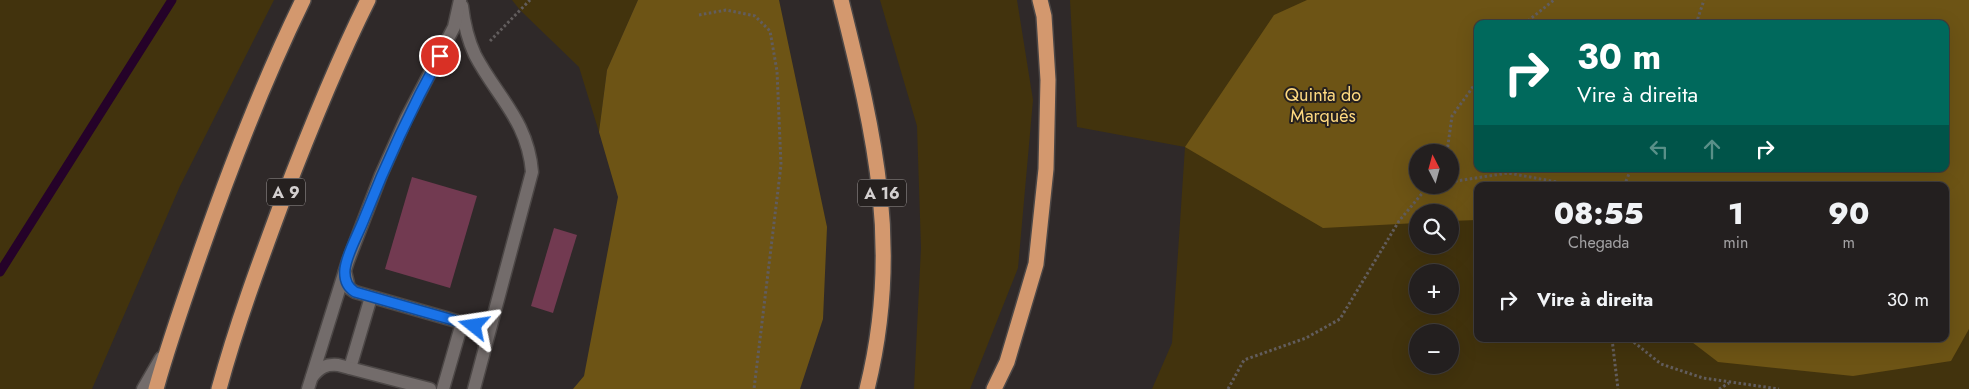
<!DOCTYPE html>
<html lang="pt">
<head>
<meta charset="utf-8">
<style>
  :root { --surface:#231f1f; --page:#2b2728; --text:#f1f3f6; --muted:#a3a2a4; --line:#403d3d }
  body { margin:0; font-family:Jost,sans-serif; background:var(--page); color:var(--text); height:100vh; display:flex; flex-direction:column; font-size:19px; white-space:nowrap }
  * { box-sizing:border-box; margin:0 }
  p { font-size:16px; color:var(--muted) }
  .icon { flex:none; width:28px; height:28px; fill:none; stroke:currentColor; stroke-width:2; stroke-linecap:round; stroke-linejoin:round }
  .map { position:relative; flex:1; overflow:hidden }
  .drawer { position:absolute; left:1474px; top:182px; width:475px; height:160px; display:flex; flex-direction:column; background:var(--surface); border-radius:10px; box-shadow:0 5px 20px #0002,0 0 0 1px var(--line) }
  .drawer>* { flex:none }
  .top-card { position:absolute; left:1474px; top:20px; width:475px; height:152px; border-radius:10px; box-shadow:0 5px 20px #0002,0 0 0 1px var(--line); background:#00695c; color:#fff; overflow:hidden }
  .needle { width:32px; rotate:354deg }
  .tools { position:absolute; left:1409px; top:144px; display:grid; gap:10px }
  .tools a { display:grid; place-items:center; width:50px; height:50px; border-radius:50%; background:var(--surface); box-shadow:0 5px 20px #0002,0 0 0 1px var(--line); font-size:25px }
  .pin { position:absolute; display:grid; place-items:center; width:42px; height:42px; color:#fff; margin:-21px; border:2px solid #fff; border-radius:50%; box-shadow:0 1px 5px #0007 }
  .me { position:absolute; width:55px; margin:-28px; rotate:285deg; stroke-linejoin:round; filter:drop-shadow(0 0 4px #0008) }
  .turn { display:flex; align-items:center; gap:18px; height:105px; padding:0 20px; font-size:22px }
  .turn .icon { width:65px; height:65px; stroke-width:2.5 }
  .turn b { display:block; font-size:35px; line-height:42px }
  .lanes { display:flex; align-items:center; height:48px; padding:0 20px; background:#0003; justify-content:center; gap:25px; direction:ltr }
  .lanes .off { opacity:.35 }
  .eta { display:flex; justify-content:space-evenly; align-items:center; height:85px; text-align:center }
  .eta b { font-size:30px; font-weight:800; line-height:35px }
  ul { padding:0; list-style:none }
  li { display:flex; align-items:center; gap:15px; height:65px; padding:0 20px }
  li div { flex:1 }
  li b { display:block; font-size:19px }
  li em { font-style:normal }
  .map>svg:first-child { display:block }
  .green { fill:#42330d; fill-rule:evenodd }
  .forest { fill:#6d5415; fill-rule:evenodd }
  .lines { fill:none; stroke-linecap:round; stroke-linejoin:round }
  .stream { stroke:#250229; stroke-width:9 }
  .building { fill:#723a51 }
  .minor-casing { stroke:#4c4746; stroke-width:15 }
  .highway-casing { stroke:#4c4746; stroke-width:18 }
  .path { stroke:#625d5d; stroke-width:3; stroke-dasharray:2.5 2.5; stroke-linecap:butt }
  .minor { stroke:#736c6b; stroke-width:12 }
  .highway { stroke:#d3986e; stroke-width:15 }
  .route-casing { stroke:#114b97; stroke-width:12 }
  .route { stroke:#1a73e8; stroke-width:9 }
  .labels { text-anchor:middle; stroke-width:4; stroke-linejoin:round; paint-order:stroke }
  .shield { fill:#25201f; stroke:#a09b9b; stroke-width:1 }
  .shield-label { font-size:16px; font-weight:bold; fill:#d4d0d0 }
  .park-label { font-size:18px; fill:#fed981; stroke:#25201f }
</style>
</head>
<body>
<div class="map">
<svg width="1969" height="389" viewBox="0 0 1969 389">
  <rect width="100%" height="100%" fill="#2f2929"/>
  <g class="green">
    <path d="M 0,0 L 274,0 L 180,186 L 92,389 L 0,389 Z"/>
    <path d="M 512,0 L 638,0 L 607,70 L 599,132 L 579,67 L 520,10 Z"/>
    <path d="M 880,0 L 1017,0 L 1033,100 L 1018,268 L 970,389 L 914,389 L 921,248 L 917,126 Z"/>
    <path d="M 1070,0 L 1969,0 L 1969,389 L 1152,389 L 1172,343 L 1185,147 L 1077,127 ZM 1478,24 L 1945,24 L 1945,169 L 1478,169 ZM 1418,152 L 1450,152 L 1450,185 L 1418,185 ZM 1478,186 L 1945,186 L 1945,339 L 1478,339 ZM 1418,212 L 1450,212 L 1450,245 L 1418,245 ZM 1418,272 L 1450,272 L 1450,305 L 1418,305 ZM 1418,332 L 1450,332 L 1450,365 L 1418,365 Z"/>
  </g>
  <g class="forest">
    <path d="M 638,0 L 779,0 L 827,227 L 823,319 L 800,389 L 573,389 L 584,376 L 618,197 L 599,132 L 607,70 Z"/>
    <path d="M 1307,0 L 1969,0 L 1969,329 L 1951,361 L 1853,376 L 1718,362 L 1688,339 L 1945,339 L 1945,186 L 1478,186 L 1477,220 L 1450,221 L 1450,212 L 1418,212 L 1417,223 L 1323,228 L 1185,147 L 1274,15 ZM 1478,24 L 1945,24 L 1945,169 L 1478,169 ZM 1418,152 L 1450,152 L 1450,185 L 1418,185 Z"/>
  </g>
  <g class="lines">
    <path class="stream" d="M 0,272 L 172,0"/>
  </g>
  <g class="building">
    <path d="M 412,177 L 477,196 L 450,288 L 385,269 Z"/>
    <path d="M 554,228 L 577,235 L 553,313 L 531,306 Z"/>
  </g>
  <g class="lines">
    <g class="minor-casing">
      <g id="minor">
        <path d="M 462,6 C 464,23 468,40 475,55 C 497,97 528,121 532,172 L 474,389"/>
        <path d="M 345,271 L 349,288 L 355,292 L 474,326 L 484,336 L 485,346"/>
        <path d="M 350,368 L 371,297"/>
        <path d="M 312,377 C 320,367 326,364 338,365 L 430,389"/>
        <path d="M 143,389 L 161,358"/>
        <path d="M 308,389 L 348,261 L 381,175 L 406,119 L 454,27 L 460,0"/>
        <path d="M 443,389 L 462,323"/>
      </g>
    </g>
    <g class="highway-casing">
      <g id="highway">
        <path d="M 841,0 C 875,136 902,249 867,389"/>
        <path d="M 156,389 C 169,342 185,297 201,251 C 231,165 263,82 303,0"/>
        <path d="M 219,389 C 236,326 259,264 282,202 C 308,134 335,66 368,0"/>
        <path d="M 994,389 L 1007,362 L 1036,264 L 1046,169 L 1048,80 L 1044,16 L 1040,0"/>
      </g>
    </g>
    <g class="path">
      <path d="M 699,15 L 726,10 L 755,16 L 770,31 L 777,71 L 781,165 L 754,389"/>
      <path d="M 1524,24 L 1554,0"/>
      <path d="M 1696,24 L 1704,0"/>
      <path d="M 490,41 L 530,0"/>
      <path d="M 1447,152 L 1452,116 L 1478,80"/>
      <path d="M 1450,182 L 1508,173 L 1557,182 L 1562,186"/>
      <path d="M 1624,186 L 1631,169"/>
      <path d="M 1612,339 L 1618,389"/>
      <path d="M 1630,339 L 1661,364 L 1703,378 L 1779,389"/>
      <path d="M 1228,389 L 1244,360 L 1306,338 L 1340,319 L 1399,221 L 1425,190 L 1441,185"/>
      <path d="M 1719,389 L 1729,383"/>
    </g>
    <use href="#minor" class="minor"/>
    <use href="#highway" class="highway"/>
  </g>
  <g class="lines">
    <g class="route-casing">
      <path id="route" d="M 440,56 C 411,109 386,163 364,219 C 358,235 347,253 345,269 C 344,279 347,287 355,292 L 474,326"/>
    </g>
    <use href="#route" class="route"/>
  </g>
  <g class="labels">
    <g class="shield">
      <rect x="267" y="178.5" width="38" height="27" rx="4"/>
      <rect x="858" y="179.5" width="48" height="27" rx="4"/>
    </g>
    <g class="shield-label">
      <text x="286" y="198">A 9</text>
      <text x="882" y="199">A 16</text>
    </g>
    <g class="park-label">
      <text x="1323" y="101">Quinta do<tspan x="1323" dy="21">Marquês</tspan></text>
    </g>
  </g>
</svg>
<div class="tools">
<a><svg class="needle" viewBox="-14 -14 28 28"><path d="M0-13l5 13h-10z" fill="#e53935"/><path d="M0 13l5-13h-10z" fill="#a3a2a4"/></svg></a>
<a><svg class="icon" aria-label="search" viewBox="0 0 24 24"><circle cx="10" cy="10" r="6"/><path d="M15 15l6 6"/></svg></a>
<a>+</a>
<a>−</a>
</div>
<div class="pin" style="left:440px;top:56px;background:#d93025"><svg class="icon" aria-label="arrive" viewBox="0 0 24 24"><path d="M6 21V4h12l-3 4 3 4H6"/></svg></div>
<svg class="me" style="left:474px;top:326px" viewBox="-20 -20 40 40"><path d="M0-17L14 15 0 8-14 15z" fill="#1a73e8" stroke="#fff" stroke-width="4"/></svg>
<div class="top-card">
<div class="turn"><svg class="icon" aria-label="right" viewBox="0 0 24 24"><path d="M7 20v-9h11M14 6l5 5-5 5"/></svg><div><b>30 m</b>Vire à direita</div></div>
<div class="lanes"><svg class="icon off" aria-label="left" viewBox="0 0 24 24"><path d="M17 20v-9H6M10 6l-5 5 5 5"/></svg><svg class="icon off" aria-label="ahead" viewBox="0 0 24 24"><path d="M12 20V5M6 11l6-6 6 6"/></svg><svg class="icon" aria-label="right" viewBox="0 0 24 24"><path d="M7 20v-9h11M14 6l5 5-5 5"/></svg></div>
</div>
<section class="drawer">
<div class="eta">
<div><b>08:55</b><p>Chegada</p></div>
<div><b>1</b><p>min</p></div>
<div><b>90</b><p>m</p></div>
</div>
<ul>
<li><svg class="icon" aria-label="right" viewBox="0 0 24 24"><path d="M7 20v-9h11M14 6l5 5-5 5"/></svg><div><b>Vire à direita</b></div><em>30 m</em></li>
</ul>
</section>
</div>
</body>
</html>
